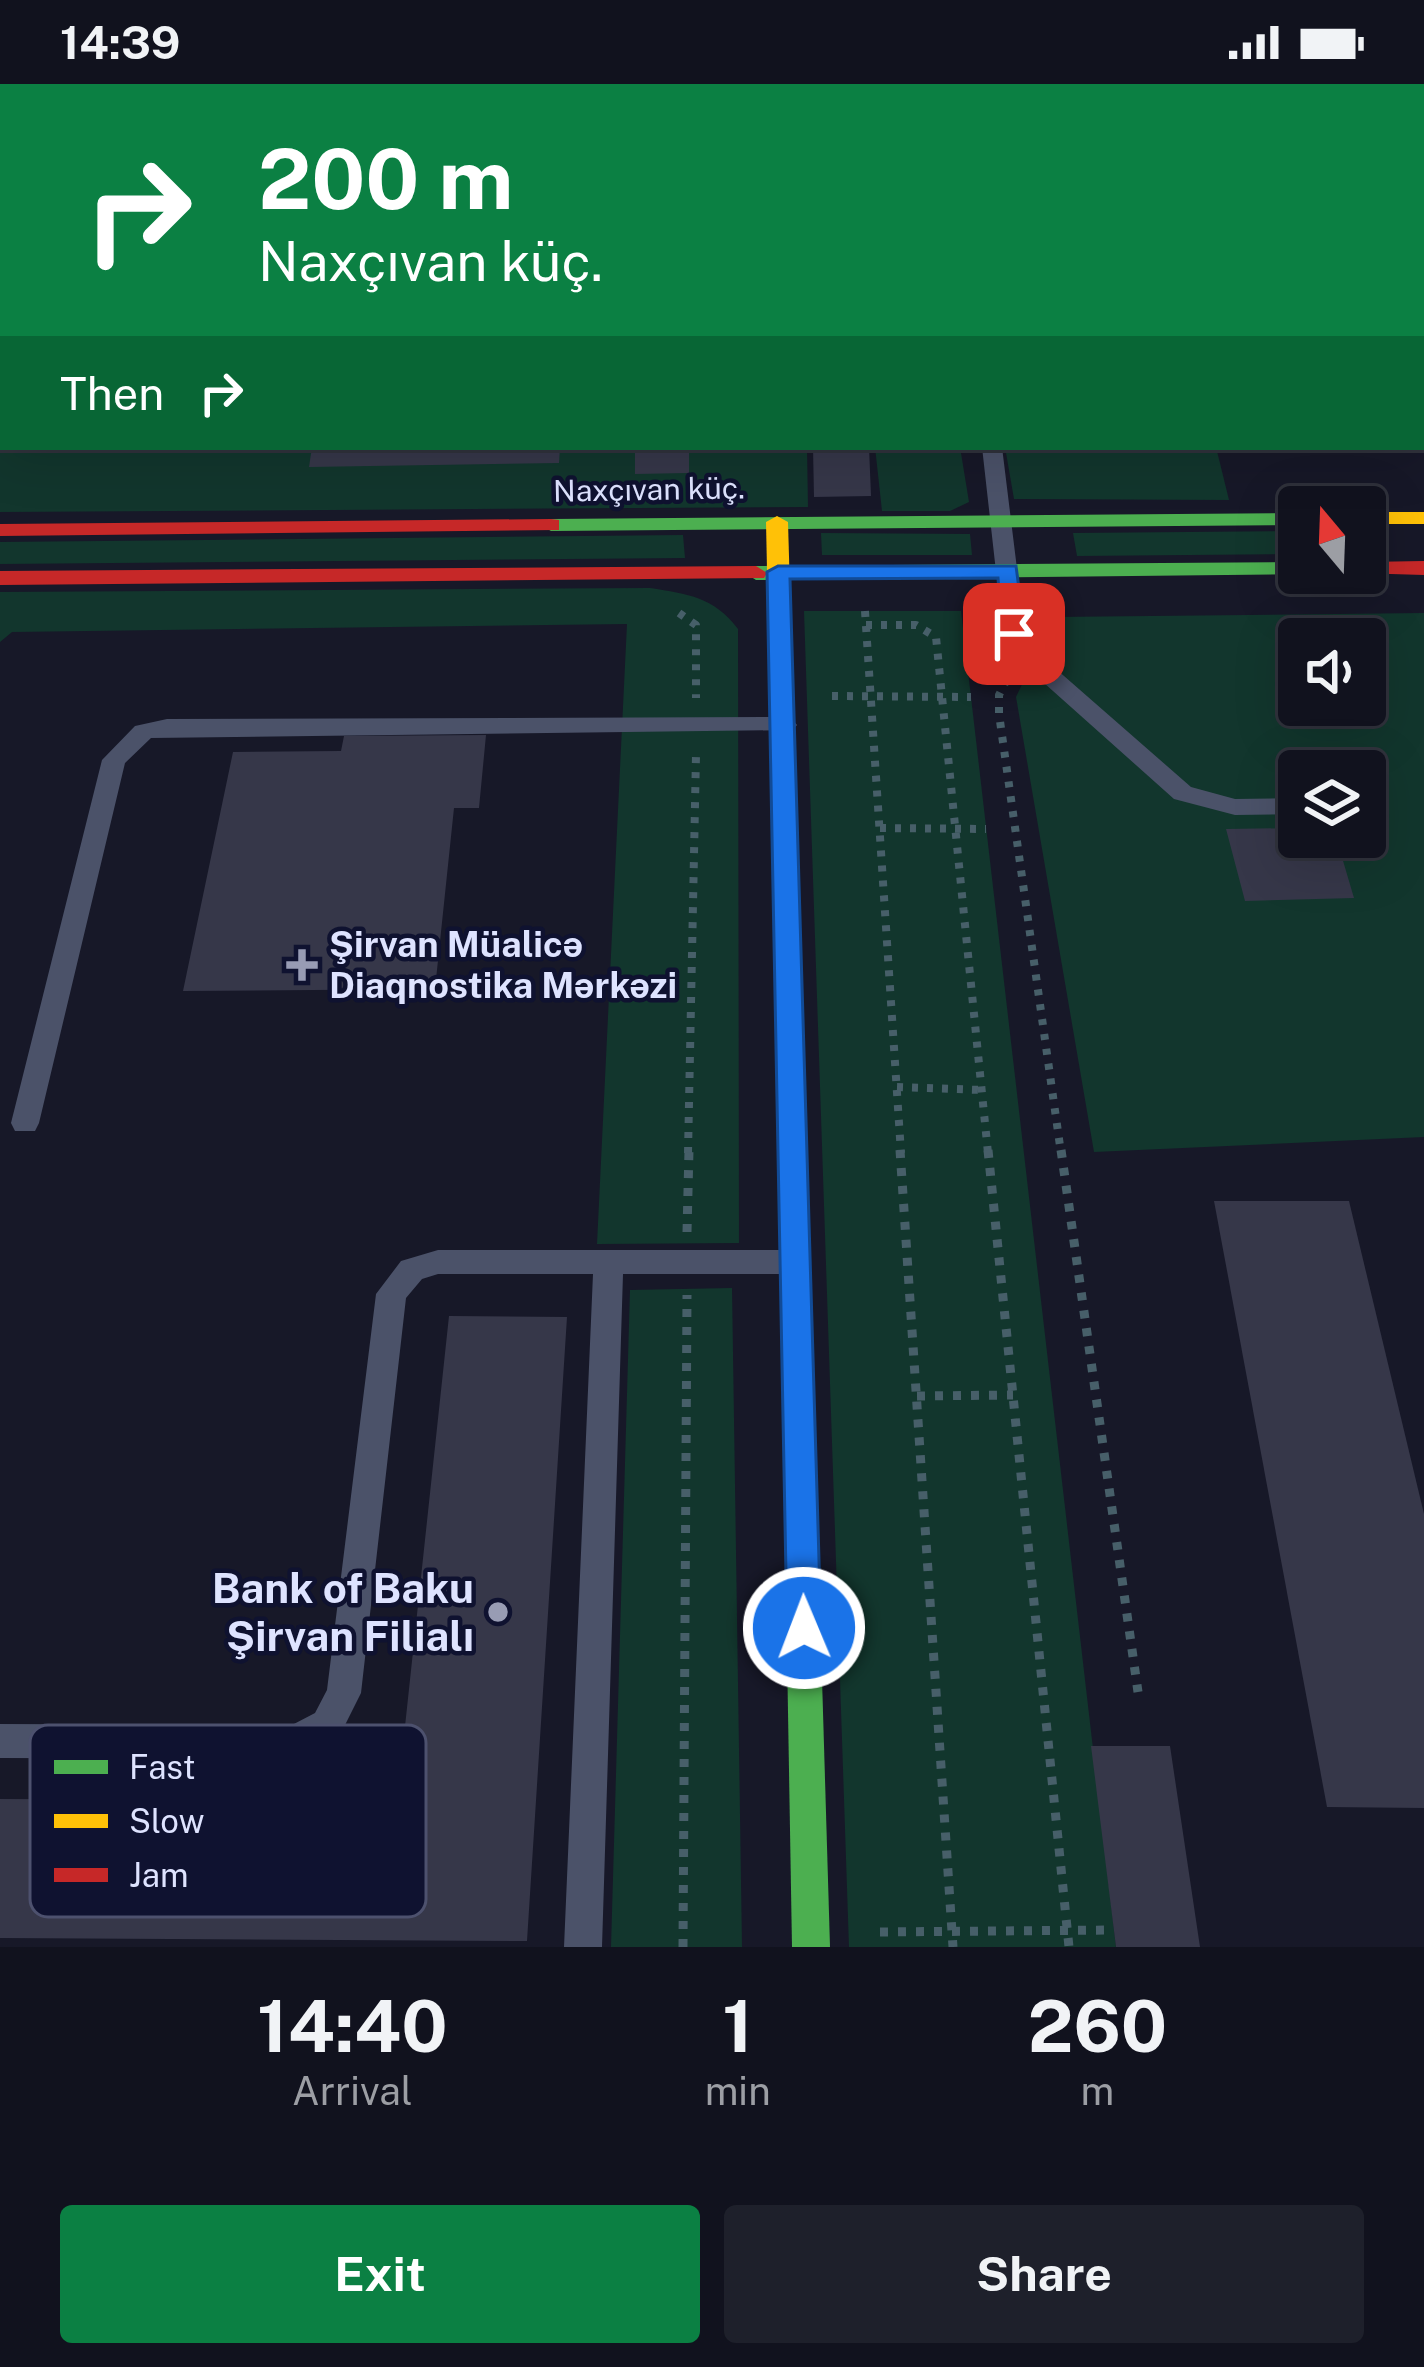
<!DOCTYPE html>
<html lang="en">
<head>
<meta charset="utf-8">
<style>
  :root { --surface:#11121e; --page:#1e202b; --text:#f1f3f6; --muted:#9c9ea4; --line:#30323c; --accent:#0b8043 }
  body { margin:0; font-family:"Public Sans",sans-serif; background:var(--page); color:var(--text); height:100vh; display:flex; flex-direction:column; font-size:45px; white-space:nowrap }
  * { box-sizing:border-box; margin:0 }
  p { font-size:39px; color:var(--muted) }
  .icon { flex:none; width:66px; height:66px; fill:none; stroke:currentColor; stroke-width:2; stroke-linecap:round; stroke-linejoin:round }
  .map { position:relative; height:1863px; overflow:hidden }
  .drawer { display:flex; flex-direction:column; background:var(--surface); flex:1 }
  .drawer>* { flex:none }
  .banner { position:absolute; left:0px; top:0px; width:1425px; height:366px; box-shadow:0 12px 48px #0002,0 0 0 3px var(--line); background:#0b8043; color:#fff; overflow:hidden }
  .needle { width:78px; rotate:341deg }
  .fabs { position:absolute; left:1278px; top:402px; display:grid; gap:24px }
  .fabs a { display:grid; place-items:center; width:108px; height:108px; border-radius:12px; background:var(--surface); box-shadow:0 12px 48px #0002,0 0 0 3px var(--line); font-size:60px }
  .pin { position:absolute; display:grid; place-items:center; width:102px; height:102px; color:#fff; margin:-51px; border-radius:24px; box-shadow:0 6px 18px #0006 }
  .me { position:absolute; width:132px; margin:-66px; rotate:359deg; stroke-linejoin:round; filter:drop-shadow(0 0 9px #0008) }
  .turn { display:flex; align-items:center; gap:42px; height:252px; padding:0 60px; font-size:54px }
  .turn .icon { width:156px; height:156px; stroke-width:2.5 }
  .turn b { display:block; font-size:84px; line-height:102px }
  .then { display:flex; align-items:center; height:114px; padding:0 60px; background:#0003; gap:24px; font-size:45px }
  .eta { display:flex; justify-content:space-evenly; align-items:center; height:204px; text-align:center }
  .eta b { font-size:72px; font-weight:700; line-height:84px }
  .cta { display:flex; gap:24px; margin-top:auto; padding:24px 60px }
  .cta a { flex:1; height:138px; border-radius:12px; background:var(--accent); color:#fff; font-size:48px; font-weight:700; line-height:138px; text-align:center }
  .cta a+a { background:var(--page); color:var(--text) }
  .status { display:flex; justify-content:space-between; align-items:center; height:84px; padding:0 60px; background:var(--surface); direction:ltr }
  .status svg { height:33px; fill:currentColor }
  .map>svg:first-child { display:block }
  .green { fill:#12362d; fill-rule:evenodd }
  .building { fill:#363749 }
  .lines { fill:none; stroke-linecap:round; stroke-linejoin:round }
  .path-far1 { stroke:#475f69; stroke-width:8; stroke-dasharray:6 9; stroke-linecap:butt }
  .path { stroke:#475f69; stroke-width:9; stroke-dasharray:8 10; stroke-linecap:butt }
  .lane { fill:#4b5269; fill-rule:evenodd }
  .fast { fill:#4caf50; fill-rule:evenodd }
  .slow { fill:#ffc107; fill-rule:evenodd }
  .jam { fill:#c62828; fill-rule:evenodd }
  .route { fill:#1a73e8; stroke:#114b97; stroke-width:3 }
  .poi-dot { fill:#989cb4; stroke:#0f1230; stroke-width:4.5 }
  .labels { text-anchor:middle; stroke-width:9; stroke-linejoin:round; paint-order:stroke }
  .far-street-label { font-size:30px; fill:#dee3ff; stroke:#0f1230 }
  .poi-label { font-size:36px; font-weight:bold; fill:#dee3ff; stroke:#0f1230; text-anchor:start }
  .near-poi-label { font-size:42px; font-weight:bold; fill:#dee3ff; stroke:#0f1230; text-anchor:end }
  .key { fill:#0f1230; stroke:#4d516e; stroke-width:3 }
  .key-label { font-size:33px; fill:#dee3ff }
</style>
</head>
<body>
<div class="status"><b>14:39</b><svg viewBox="0 0 49 12"><path d="M0 12V9h3v3zM5 12V6h3v6zM10 12V3h3v9zM15 12V0h3v12zM26 1h20v11H26zM47 4h2v5h-2z"/></svg></div>
<div class="map">
<svg width="1424" height="1863" viewBox="0 0 1424 1863">
  <rect width="100%" height="100%" fill="#171828"/>
  <g class="green">
    <path d="M 0,299 L 3,363 L 807,363 L 808,423 L 0,428 Z"/>
    <path d="M 875,363 L 960,363 L 969,418 L 950,427 L 882,427 Z"/>
    <path d="M 1005,363 L 1216,363 L 1229,416 L 1014,415 Z"/>
    <path d="M 1299,447 L 1299,470 L 1077,472 L 1073,449 Z"/>
    <path d="M 821,449 L 970,450 L 972,471 L 822,471 Z"/>
    <path d="M 683,451 L 685,474 L 0,480 L 0,458 Z"/>
    <path d="M 650,504 C 688,510 714,513 738,545 L 739,1159 L 597,1160 L 627,540 L 12,548 L 0,558 L 0,508 Z"/>
    <path d="M 804,527 L 961,527 L 1116,1863 L 849,1863 Z"/>
    <path d="M 1424,529 L 1424,1053 L 1094,1068 L 1016,613 L 1054,533 ZM 1299,555 L 1365,555 L 1365,621 L 1299,621 ZM 1299,687 L 1365,687 L 1365,753 L 1299,753 Z"/>
    <path d="M 732,1204 L 742,1863 L 611,1863 L 630,1206 Z"/>
  </g>
  <g class="building">
    <path d="M 312,363 L 560,363 L 559,379 L 309,383 Z"/>
    <path d="M 635,363 L 689,363 L 689,389 L 635,390 Z"/>
    <path d="M 813,363 L 869,363 L 871,412 L 814,413 Z"/>
    <path d="M 486,651 L 479,724 L 454,724 L 435,905 L 183,907 L 233,668 L 341,667 L 344,652 Z"/>
    <path d="M 1299,744 L 1299,753 L 1336,753 L 1354,814 L 1245,817 L 1226,745 Z"/>
    <path d="M 1214,1117 L 1349,1117 L 1424,1430 L 1424,1724 L 1327,1723 Z"/>
    <path d="M 449,1232 L 567,1233 L 527,1857 L 0,1854 L 0,1715 L 397,1717 Z"/>
    <path d="M 1091,1662 L 1170,1662 L 1200,1863 L 1116,1863 Z"/>
  </g>
  <g class="lines">
    <g class="path-far1">
      <path d="M 865,527 L 901,1069"/>
      <path d="M 679,529 L 696,541 L 696,614"/>
      <path d="M 866,541 L 916,541 L 936,553 L 988,1069"/>
      <path d="M 1007,595 L 999,611 L 999,630 L 1061,1069"/>
      <path d="M 832,612 L 971,613"/>
      <path d="M 880,744 L 986,745"/>
      <path d="M 897,1003 L 982,1006"/>
      <path d="M 688,1069 L 696,671"/>
    </g>
    <g class="path">
      <path d="M 900,1066 L 953,1863"/>
      <path d="M 988,1066 L 1069,1863"/>
      <path d="M 1061,1066 L 1138,1608"/>
      <path d="M 687,1148 L 689,1066"/>
      <path d="M 917,1312 L 1013,1311"/>
      <path d="M 880,1848 L 1114,1846"/>
      <path d="M 683,1863 L 687,1211"/>
    </g>
    <g class="lane">
      <path d="M 929,0 L 945,0 L 946,3 L 930,3 Z"/>
      <rect x="0" y="46" width="3" height="10"/>
      <path d="M 982,363 L 1002,363 L 1025,550 L 1032,564 L 1191,703 L 1235,715 L 1299,714 L 1299,730 L 1235,731 L 1174,715 L 1015,573 L 1003,550 Z"/>
      <path d="M 785,633 L 793,636 L 797,641 L 793,646 L 151,654 L 125,679 L 39,1039 L 35,1047 L 15,1047 L 11,1039 L 102,676 L 135,642 L 167,635 Z"/>
      <path d="M 438,1166 L 792,1166 L 803,1169 L 807,1178 L 803,1187 L 792,1190 L 623,1190 L 602,1863 L 564,1863 L 593,1190 L 438,1190 L 422,1195 L 406,1214 L 361,1609 L 339,1653 L 295,1675 L 0,1674 L 0,1640 L 292,1641 L 315,1629 L 327,1606 L 376,1210 L 401,1177 Z"/>
    </g>
    <g class="fast">
      <path d="M 1299,429 L 1299,441 L 551,447 L 540,441 L 551,435 Z"/>
      <path d="M 1299,478 L 1299,489 L 1307,490 L 756,496 L 745,489 L 756,482 Z"/>
      <path d="M 789,913 L 802,923 L 830,1863 L 792,1863 L 776,923 Z"/>
    </g>
    <g class="slow">
      <rect x="1365" y="428" width="59" height="12"/>
      <path d="M 777,432 L 788,438 L 802,923 L 789,933 L 776,923 L 766,438 Z"/>
    </g>
    <g class="jam">
      <path d="M 551,435 L 559,436 L 559,446 L 0,452 L 0,440 Z"/>
      <path d="M 1424,477 L 1424,491 L 1357,489 L 1365,489 L 1365,478 Z"/>
      <path d="M 756,482 L 767,489 L 764,494 L 0,501 L 0,487 Z"/>
    </g>
  </g>
  <path class="route" d="M 778,482 L 1016,482 L 1025,550 L 1014,557 L 1002,550 L 998,494 L 790,495 L 821,1544 L 816,1555 L 804,1559 L 792,1555 L 787,1544 L 767,488 Z"/>
  <g class="poi-dot">
    <path d="M296 863h12v12h12v12h-12v12h-12v-12h-12v-12h12z"/>
    <circle cx="498" cy="1528" r="12"/>
  </g>
  <g class="labels">
    <g class="far-street-label">
      <text transform="translate(649 406) rotate(-1)" y="10">Naxçıvan küç.</text>
    </g>
    <g class="poi-label">
      <text x="329" y="873">Şirvan Müalicə<tspan x="329" dy="41">Diaqnostika Mərkəzi</tspan></text>
    </g>
    <g class="near-poi-label">
      <text x="474" y="1519">Bank of Baku<tspan x="474" dy="48">Şirvan Filialı</tspan></text>
    </g>
  </g>
  <rect x="30" y="1641" width="396" height="192" rx="18" class="key"/>
  <rect x="54" y="1676" width="54" height="14" fill="#4caf50"/>
  <rect x="54" y="1730" width="54" height="14" fill="#ffc107"/>
  <rect x="54" y="1784" width="54" height="14" fill="#c62828"/>
  <g class="key-label">
    <text x="129" y="1695">Fast</text>
    <text x="129" y="1749">Slow</text>
    <text x="129" y="1803">Jam</text>
  </g>
</svg>
<div class="fabs">
<a><svg class="needle" viewBox="-14 -14 28 28"><path d="M0-13l5 13h-10z" fill="#e53935"/><path d="M0 13l5-13h-10z" fill="#9c9ea4"/></svg></a>
<a><svg class="icon" aria-label="sound" viewBox="0 0 24 24"><path d="M4 9h4l5-4v14l-5-4H4zM17 9q2 3 0 6"/></svg></a>
<a><svg class="icon" aria-label="layers" viewBox="0 0 24 24"><path d="M12 4l9 5-9 5-9-5zM3 14l9 5 9-5"/></svg></a>
</div>
<div class="pin" style="left:1014px;top:550px;background:#d93025"><svg class="icon" aria-label="arrive" viewBox="0 0 24 24"><path d="M6 21V4h12l-3 4 3 4H6"/></svg></div>
<svg class="me" style="left:804px;top:1544px" viewBox="-20 -20 40 40"><circle r="17" fill="#1a73e8" stroke="#fff" stroke-width="3"/><path d="M0-11L8 9 0 5-8 9z" fill="#fff"/></svg>
<div class="banner">
<div class="turn"><svg class="icon" aria-label="right" viewBox="0 0 24 24"><path d="M7 20v-9h11M14 6l5 5-5 5"/></svg><div><b>200 m</b>Naxçıvan küç.</div></div>
<div class="then">Then<svg class="icon" aria-label="right" viewBox="0 0 24 24"><path d="M7 20v-9h11M14 6l5 5-5 5"/></svg></div>
</div>
</div>
<section class="drawer">
<div class="eta">
<div><b>14:40</b><p>Arrival</p></div>
<div><b>1</b><p>min</p></div>
<div><b>260</b><p>m</p></div>
</div>
<div class="cta"><a>Exit</a><a>Share</a></div>
</section>
</body>
</html>
